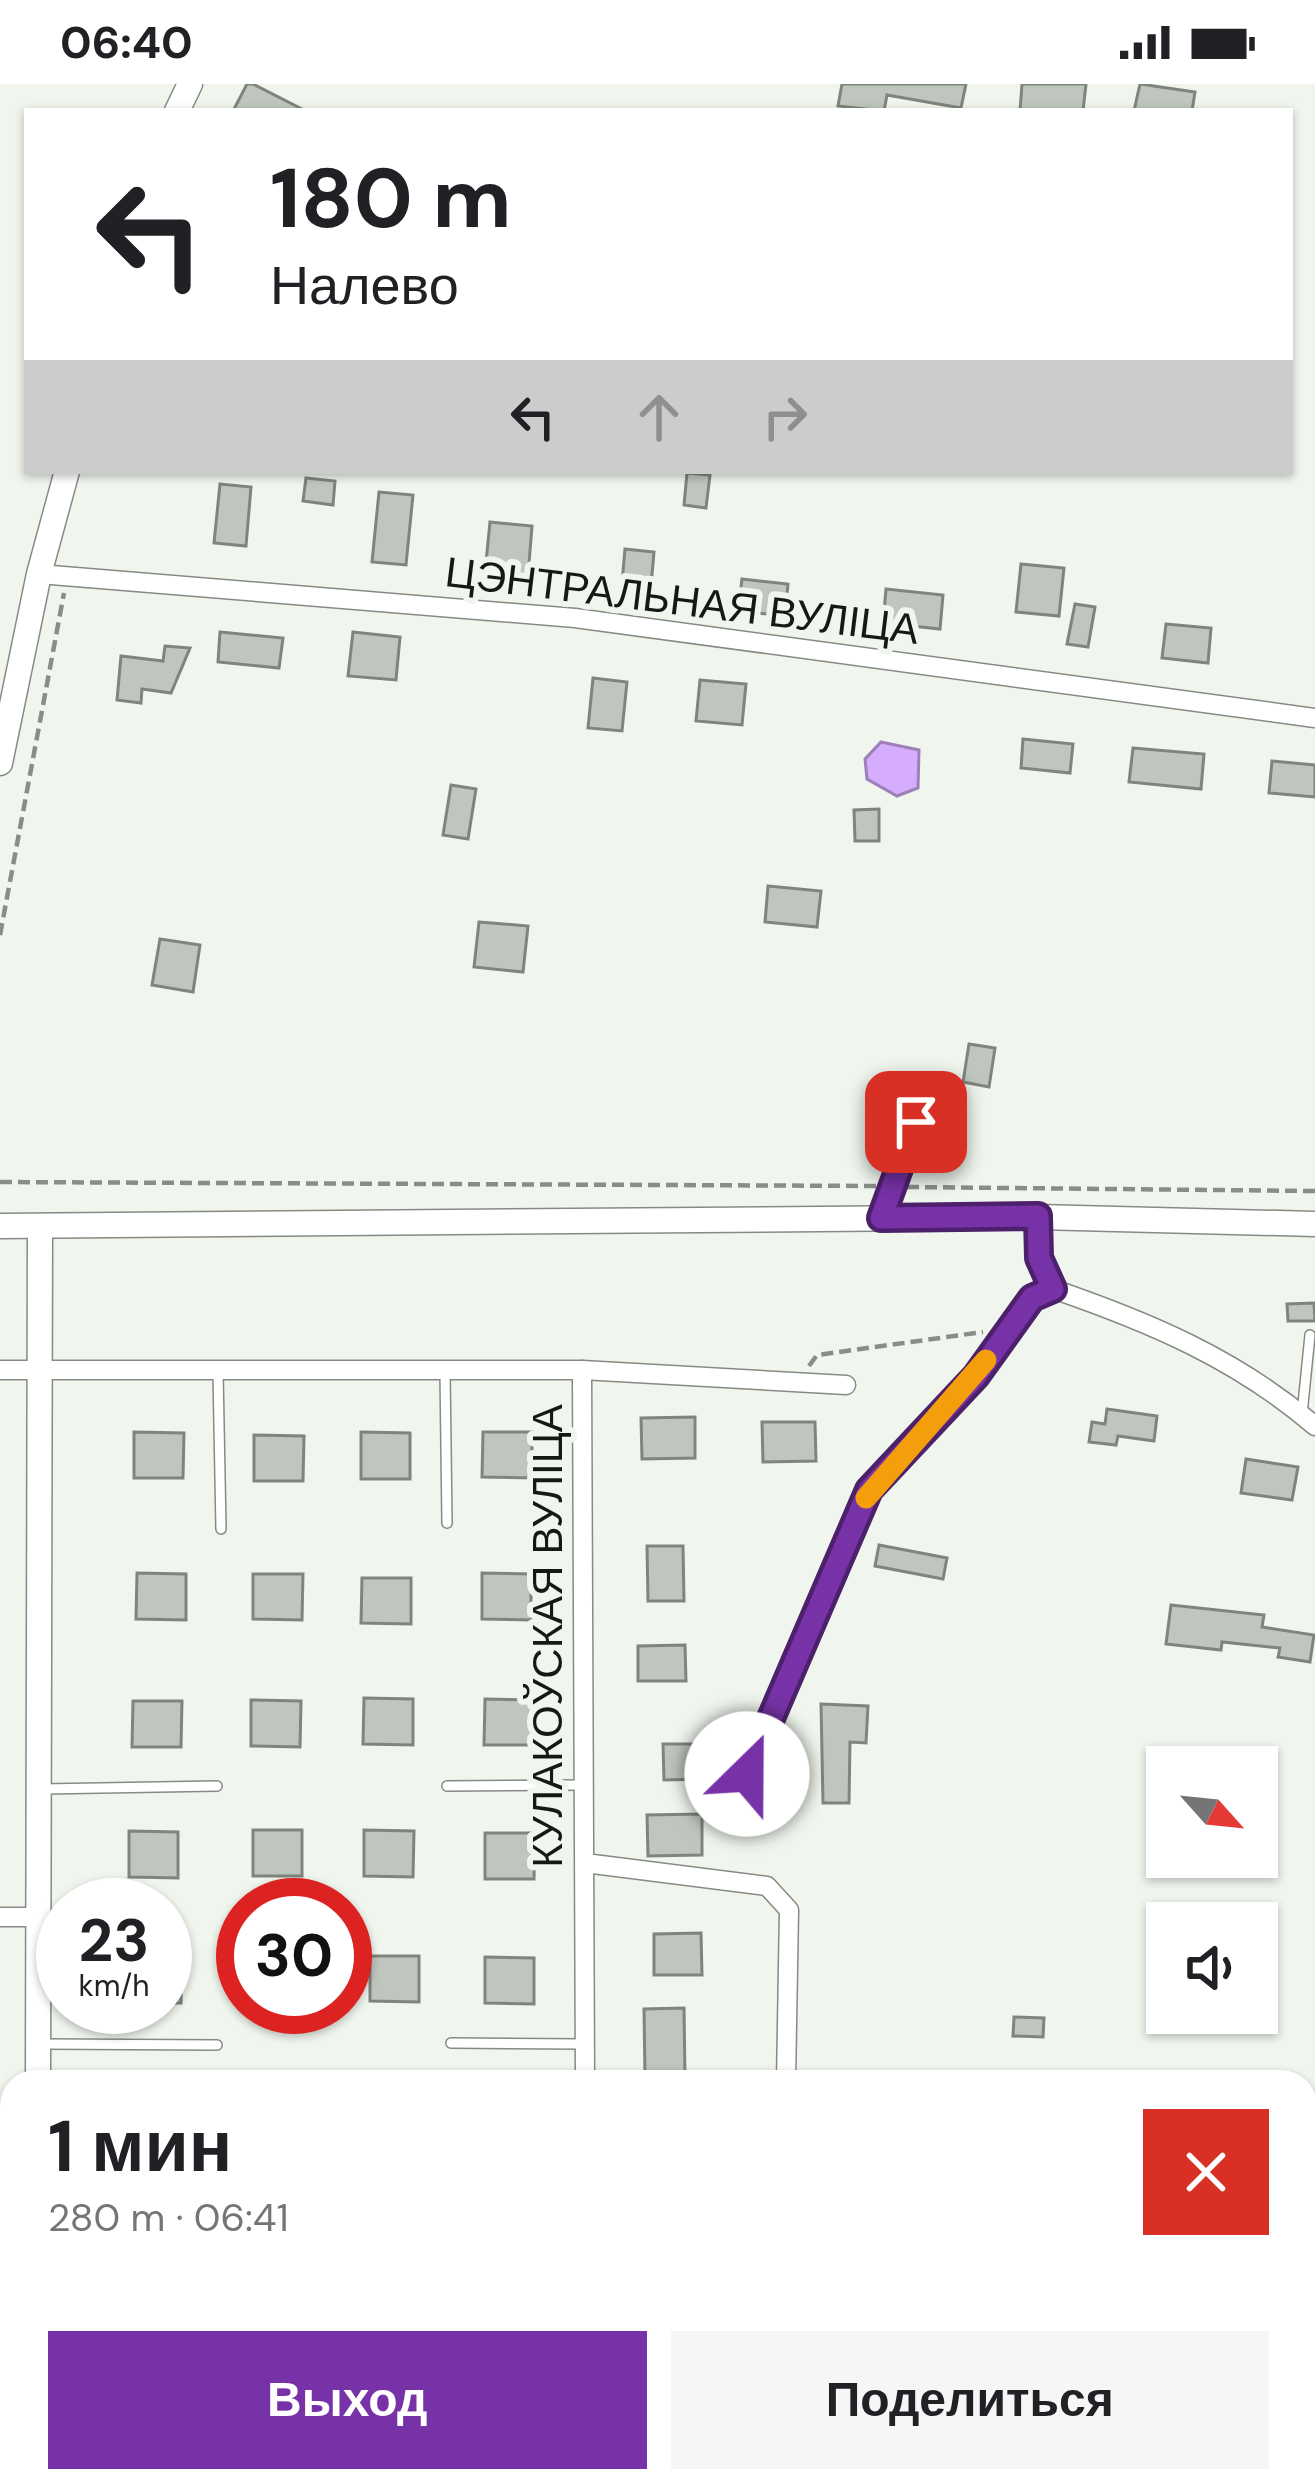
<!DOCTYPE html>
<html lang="ru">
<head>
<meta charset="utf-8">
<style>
  :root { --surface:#fff; --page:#f6f6f6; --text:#202124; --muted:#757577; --accent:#7632a6 }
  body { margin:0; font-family:"DM Sans",sans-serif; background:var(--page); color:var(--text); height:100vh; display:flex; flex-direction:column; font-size:45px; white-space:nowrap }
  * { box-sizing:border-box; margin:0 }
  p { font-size:39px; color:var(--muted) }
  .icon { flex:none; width:66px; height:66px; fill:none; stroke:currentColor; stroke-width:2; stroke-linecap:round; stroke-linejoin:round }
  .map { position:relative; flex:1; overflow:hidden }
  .side { position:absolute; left:0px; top:1986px; width:1317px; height:423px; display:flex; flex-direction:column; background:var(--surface); border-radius:36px 36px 0 0; box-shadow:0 3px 9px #0004 }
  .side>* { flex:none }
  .top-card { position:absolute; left:24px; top:24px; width:1269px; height:366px; border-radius:0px; box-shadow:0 3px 9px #0004; background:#fff; color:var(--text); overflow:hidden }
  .needle { width:78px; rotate:117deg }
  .fabs { position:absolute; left:1146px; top:1662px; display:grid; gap:24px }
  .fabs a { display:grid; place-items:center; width:132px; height:132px; border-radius:0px; background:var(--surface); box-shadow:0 3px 9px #0004; font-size:60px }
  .speed { position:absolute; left:36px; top:1794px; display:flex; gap:24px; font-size:60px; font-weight:700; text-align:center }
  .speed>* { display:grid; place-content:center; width:156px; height:156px; border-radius:50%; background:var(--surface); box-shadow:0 3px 9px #0004; line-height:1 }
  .speed small { font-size:30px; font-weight:400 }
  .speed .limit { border:18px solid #d22; background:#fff; color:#111 }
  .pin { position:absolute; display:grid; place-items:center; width:102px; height:102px; color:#fff; margin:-51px; border-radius:24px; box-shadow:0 6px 18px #0006 }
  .me { position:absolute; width:132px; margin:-66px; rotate:23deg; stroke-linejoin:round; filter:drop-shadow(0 0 9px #0008) }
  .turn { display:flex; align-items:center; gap:42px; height:252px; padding:0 48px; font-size:54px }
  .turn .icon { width:156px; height:156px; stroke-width:2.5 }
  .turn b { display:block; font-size:84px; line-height:102px }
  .lanes { display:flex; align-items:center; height:114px; padding:0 48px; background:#0003; justify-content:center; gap:60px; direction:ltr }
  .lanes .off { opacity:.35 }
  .round { display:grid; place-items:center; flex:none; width:126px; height:126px; border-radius:0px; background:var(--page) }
  .summary { display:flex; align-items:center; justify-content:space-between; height:204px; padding:0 48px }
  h1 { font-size:72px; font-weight:700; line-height:90px }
  .action { display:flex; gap:24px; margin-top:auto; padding:24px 48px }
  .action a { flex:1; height:138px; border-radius:0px; background:var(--accent); color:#fff; font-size:48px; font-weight:700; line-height:138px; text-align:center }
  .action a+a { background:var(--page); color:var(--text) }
  .status { display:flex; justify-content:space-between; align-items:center; height:84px; padding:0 60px; background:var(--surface); direction:ltr }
  .status svg { height:33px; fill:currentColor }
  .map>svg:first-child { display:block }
  .water { fill:#d6adfc; stroke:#9c80b7; stroke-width:3 }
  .building { fill:#bfc6be; stroke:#7f857e; stroke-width:3 }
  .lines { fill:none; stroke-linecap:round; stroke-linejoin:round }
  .lane-casing { stroke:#858b83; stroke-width:12 }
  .street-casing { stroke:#858b83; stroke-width:21 }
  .secondary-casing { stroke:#858b83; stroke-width:27 }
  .path { stroke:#898d87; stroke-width:4.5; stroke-dasharray:12 6; stroke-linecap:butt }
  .lane { stroke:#fff; stroke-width:9 }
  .street { stroke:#fff; stroke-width:18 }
  .secondary { stroke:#fff; stroke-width:24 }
  .route-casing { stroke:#4d206c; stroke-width:30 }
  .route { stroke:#7632a6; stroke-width:21 }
  .slow { stroke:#f59e0b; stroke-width:21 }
  .labels { text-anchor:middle; stroke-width:12; stroke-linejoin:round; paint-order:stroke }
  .street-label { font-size:42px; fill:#161815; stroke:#f0f6ee }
</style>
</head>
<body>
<div class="status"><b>06:40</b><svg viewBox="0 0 49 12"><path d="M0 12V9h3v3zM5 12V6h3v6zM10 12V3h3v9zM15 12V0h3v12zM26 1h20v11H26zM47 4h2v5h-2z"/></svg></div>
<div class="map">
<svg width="1315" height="2407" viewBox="0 0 1315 2407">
  <rect width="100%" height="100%" fill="#f0f6ee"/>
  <path class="water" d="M 881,658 L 919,666 L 918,704 L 897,712 L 867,695 L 865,675 Z"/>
  <g class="building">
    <path d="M 247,0 L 253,0 L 306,27 L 233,27 Z"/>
    <path d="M 842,0 L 966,0 L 961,24 L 887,11 L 884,27 L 838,22 Z"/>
    <path d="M 1022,0 L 1086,0 L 1083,27 L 1020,27 Z"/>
    <path d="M 1140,0 L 1195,8 L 1192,27 L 1134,27 Z"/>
    <path d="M 687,389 L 710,391 L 706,424 L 684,421 Z"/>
    <path d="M 306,394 L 335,397 L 333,421 L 303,417 Z"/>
    <path d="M 220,400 L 251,403 L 246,462 L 214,459 Z"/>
    <path d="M 379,408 L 413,411 L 406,481 L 372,478 Z"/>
    <path d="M 490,438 L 532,442 L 528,492 L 485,488 Z"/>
    <path d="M 625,465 L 654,468 L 650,513 L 621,510 Z"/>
    <path d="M 1021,480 L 1064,484 L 1059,532 L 1016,528 Z"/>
    <path d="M 742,495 L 788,500 L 785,532 L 738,527 Z"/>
    <path d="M 886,505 L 943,511 L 940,545 L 883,539 Z"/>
    <path d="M 1075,520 L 1095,523 L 1088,563 L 1067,560 Z"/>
    <path d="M 1166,540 L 1211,544 L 1208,579 L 1162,574 Z"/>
    <path d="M 220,548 L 283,554 L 279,584 L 218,578 Z"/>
    <path d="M 353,548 L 400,553 L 396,596 L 348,592 Z"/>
    <path d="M 165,562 L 190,564 L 171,609 L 142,605 L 141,619 L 117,616 L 121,572 L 163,577 Z"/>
    <path d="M 593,594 L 627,598 L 622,647 L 588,644 Z"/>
    <path d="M 700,596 L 746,600 L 742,641 L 696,637 Z"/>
    <path d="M 1023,655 L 1073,660 L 1070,689 L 1021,684 Z"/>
    <path d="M 1133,664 L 1204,670 L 1201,705 L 1129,698 Z"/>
    <path d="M 1272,677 L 1315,681 L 1315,713 L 1269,709 Z"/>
    <path d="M 451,701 L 476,705 L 468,755 L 443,751 Z"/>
    <path d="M 879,725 L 879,757 L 855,757 L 854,726 Z"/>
    <path d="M 768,802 L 821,807 L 817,843 L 765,838 Z"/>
    <path d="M 479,838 L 528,842 L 523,888 L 474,883 Z"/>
    <path d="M 160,855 L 200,861 L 193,908 L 152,901 Z"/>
    <path d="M 969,960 L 995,964 L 989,1003 L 963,998 Z"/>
    <path d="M 1314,1219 L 1315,1237 L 1288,1237 L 1287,1220 Z"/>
    <path d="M 1107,1325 L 1157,1332 L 1154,1357 L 1118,1352 L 1116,1361 L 1089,1358 L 1092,1338 L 1105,1340 Z"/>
    <path d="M 695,1333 L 695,1374 L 642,1375 L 641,1334 Z"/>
    <path d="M 762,1338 L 815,1338 L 816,1377 L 763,1378 Z"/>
    <path d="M 134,1348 L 184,1349 L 183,1394 L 134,1394 Z"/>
    <path d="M 361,1348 L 410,1349 L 410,1395 L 361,1395 Z"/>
    <path d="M 483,1348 L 532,1348 L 532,1394 L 482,1393 Z"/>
    <path d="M 254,1351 L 304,1352 L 303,1397 L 254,1397 Z"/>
    <path d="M 1246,1375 L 1298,1383 L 1292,1416 L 1241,1409 Z"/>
    <path d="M 879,1461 L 947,1474 L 943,1495 L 875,1482 Z"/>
    <path d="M 647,1462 L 683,1462 L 684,1517 L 648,1517 Z"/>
    <path d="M 137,1489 L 186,1490 L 186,1536 L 136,1535 Z"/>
    <path d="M 482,1489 L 531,1490 L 531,1536 L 482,1535 Z"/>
    <path d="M 253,1490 L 303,1490 L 302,1536 L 253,1535 Z"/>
    <path d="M 362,1494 L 411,1494 L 411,1540 L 361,1539 Z"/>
    <path d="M 1171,1521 L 1264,1531 L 1262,1543 L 1314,1551 L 1310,1578 L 1278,1573 L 1280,1564 L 1222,1558 L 1221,1566 L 1166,1560 Z"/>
    <path d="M 685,1561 L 686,1597 L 638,1597 L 638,1562 Z"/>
    <path d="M 364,1614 L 413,1615 L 413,1661 L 363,1660 Z"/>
    <path d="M 485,1615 L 534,1616 L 533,1661 L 484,1661 Z"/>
    <path d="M 251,1616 L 301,1617 L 300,1663 L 251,1662 Z"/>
    <path d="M 133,1617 L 182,1617 L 181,1663 L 132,1663 Z"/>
    <path d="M 821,1620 L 868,1622 L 866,1659 L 850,1658 L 849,1719 L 823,1719 Z"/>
    <path d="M 663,1660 L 709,1660 L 709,1695 L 664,1696 Z"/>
    <path d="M 702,1730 L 702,1771 L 648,1772 L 647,1731 Z"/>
    <rect x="253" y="1746" width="49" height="46"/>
    <path d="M 364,1746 L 414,1747 L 413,1793 L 364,1792 Z"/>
    <path d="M 129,1747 L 178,1748 L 178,1794 L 129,1793 Z"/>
    <path d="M 485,1749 L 535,1749 L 534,1795 L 485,1795 Z"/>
    <path d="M 701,1849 L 702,1891 L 654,1891 L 654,1850 Z"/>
    <path d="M 165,1868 L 182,1868 L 181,1919 L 165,1919 Z"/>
    <path d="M 370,1872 L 419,1872 L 419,1918 L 370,1917 Z"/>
    <path d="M 485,1873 L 534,1874 L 534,1920 L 485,1919 Z"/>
    <path d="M 684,1924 L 685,1993 L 645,1993 L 644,1925 Z"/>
    <path d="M 1014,1933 L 1044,1934 L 1043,1953 L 1013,1952 Z"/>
  </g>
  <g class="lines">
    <g class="lane-casing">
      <g id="lane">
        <path d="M 883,1129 L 916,1038"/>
        <path d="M 445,1287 L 447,1439"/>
        <path d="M 218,1288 L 221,1445"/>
        <path d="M 1302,1330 L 1310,1251"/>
        <path d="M 447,1702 L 583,1701"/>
        <path d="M 42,1705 L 217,1702"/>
        <path d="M 451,1959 L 583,1960"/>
        <path d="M 43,1960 L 217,1961"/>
      </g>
    </g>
    <g class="street-casing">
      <g id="street">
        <path d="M 39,490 L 575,534 L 1315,634"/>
        <path d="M 1038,1133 L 1039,1174 L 1053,1205"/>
        <path d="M 0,1286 L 582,1286 L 846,1301"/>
        <path d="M 582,1286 L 585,1998"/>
        <path d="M 747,1690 L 869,1406 L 976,1292 L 1032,1213 L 1053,1205 C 1149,1238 1237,1275 1315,1342"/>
        <path d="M 585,1779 L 767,1802 L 789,1826 L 786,1998"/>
        <path d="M 0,1833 L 39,1833"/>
        <path d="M 824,2397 L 830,2407"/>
        <path d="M 579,2407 L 579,2397"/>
      </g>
    </g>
    <g class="secondary-casing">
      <g id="secondary">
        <path d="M 177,27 L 190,0"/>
        <path d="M 0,679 L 39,490 L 67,387"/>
        <path d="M 0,1142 L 1038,1133 L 1315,1140"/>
        <path d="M 38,1998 L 40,1143"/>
        <path d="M 0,2389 L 12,2389"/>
        <path d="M 38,2407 L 38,2397"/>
      </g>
    </g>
    <g class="path">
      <path d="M 0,851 L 64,509"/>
      <path d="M 0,1098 L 877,1102"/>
      <path d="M 907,1103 L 1315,1107"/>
      <path d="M 809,1282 L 817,1271 L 983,1248"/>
    </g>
    <use href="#lane" class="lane"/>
    <use href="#street" class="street"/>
    <use href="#secondary" class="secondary"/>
  </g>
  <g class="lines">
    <g class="route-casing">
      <path id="route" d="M 747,1690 L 869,1406 L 976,1292 L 1032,1214 L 1053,1205 L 1039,1174 L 1038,1132 L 881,1134 L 916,1038"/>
    </g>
    <use href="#route" class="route"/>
    <path class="slow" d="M 866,1414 L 986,1276"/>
  </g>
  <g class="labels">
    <g class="street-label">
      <text transform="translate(682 516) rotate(7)" y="15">ЦЭНТРАЛЬНАЯ ВУЛІЦА</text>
      <text transform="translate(547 1552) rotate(-90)" y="15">КУЛАКОЎСКАЯ ВУЛІЦА</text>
    </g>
  </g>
</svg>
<div class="fabs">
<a><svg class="needle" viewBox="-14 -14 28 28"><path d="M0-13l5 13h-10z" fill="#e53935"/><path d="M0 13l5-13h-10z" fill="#757577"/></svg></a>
<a><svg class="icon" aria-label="sound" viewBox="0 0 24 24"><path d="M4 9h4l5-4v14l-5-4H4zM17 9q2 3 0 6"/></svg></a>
</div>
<div class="speed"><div>23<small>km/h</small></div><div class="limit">30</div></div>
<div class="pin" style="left:916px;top:1038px;background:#d93025"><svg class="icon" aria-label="arrive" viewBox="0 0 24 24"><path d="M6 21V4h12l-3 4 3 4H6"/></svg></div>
<svg class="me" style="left:747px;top:1690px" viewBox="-20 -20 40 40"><circle r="19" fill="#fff"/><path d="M0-13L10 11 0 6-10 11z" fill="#7632a6"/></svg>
<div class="top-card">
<div class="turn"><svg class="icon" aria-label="left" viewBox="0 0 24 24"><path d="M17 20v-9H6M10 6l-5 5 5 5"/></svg><div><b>180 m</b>Налево</div></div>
<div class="lanes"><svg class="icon" aria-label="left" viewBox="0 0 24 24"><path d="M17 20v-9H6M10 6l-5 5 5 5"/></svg><svg class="icon off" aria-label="ahead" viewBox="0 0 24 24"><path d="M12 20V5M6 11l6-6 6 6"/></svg><svg class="icon off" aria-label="right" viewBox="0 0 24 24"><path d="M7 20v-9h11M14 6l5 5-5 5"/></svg></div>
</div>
<section class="side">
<div class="summary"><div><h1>1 мин</h1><p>280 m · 06:41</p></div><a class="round" style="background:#d93025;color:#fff"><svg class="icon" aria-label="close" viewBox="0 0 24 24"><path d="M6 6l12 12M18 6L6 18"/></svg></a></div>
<div class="action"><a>Выход</a><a>Поделиться</a></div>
</section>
</div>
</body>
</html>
